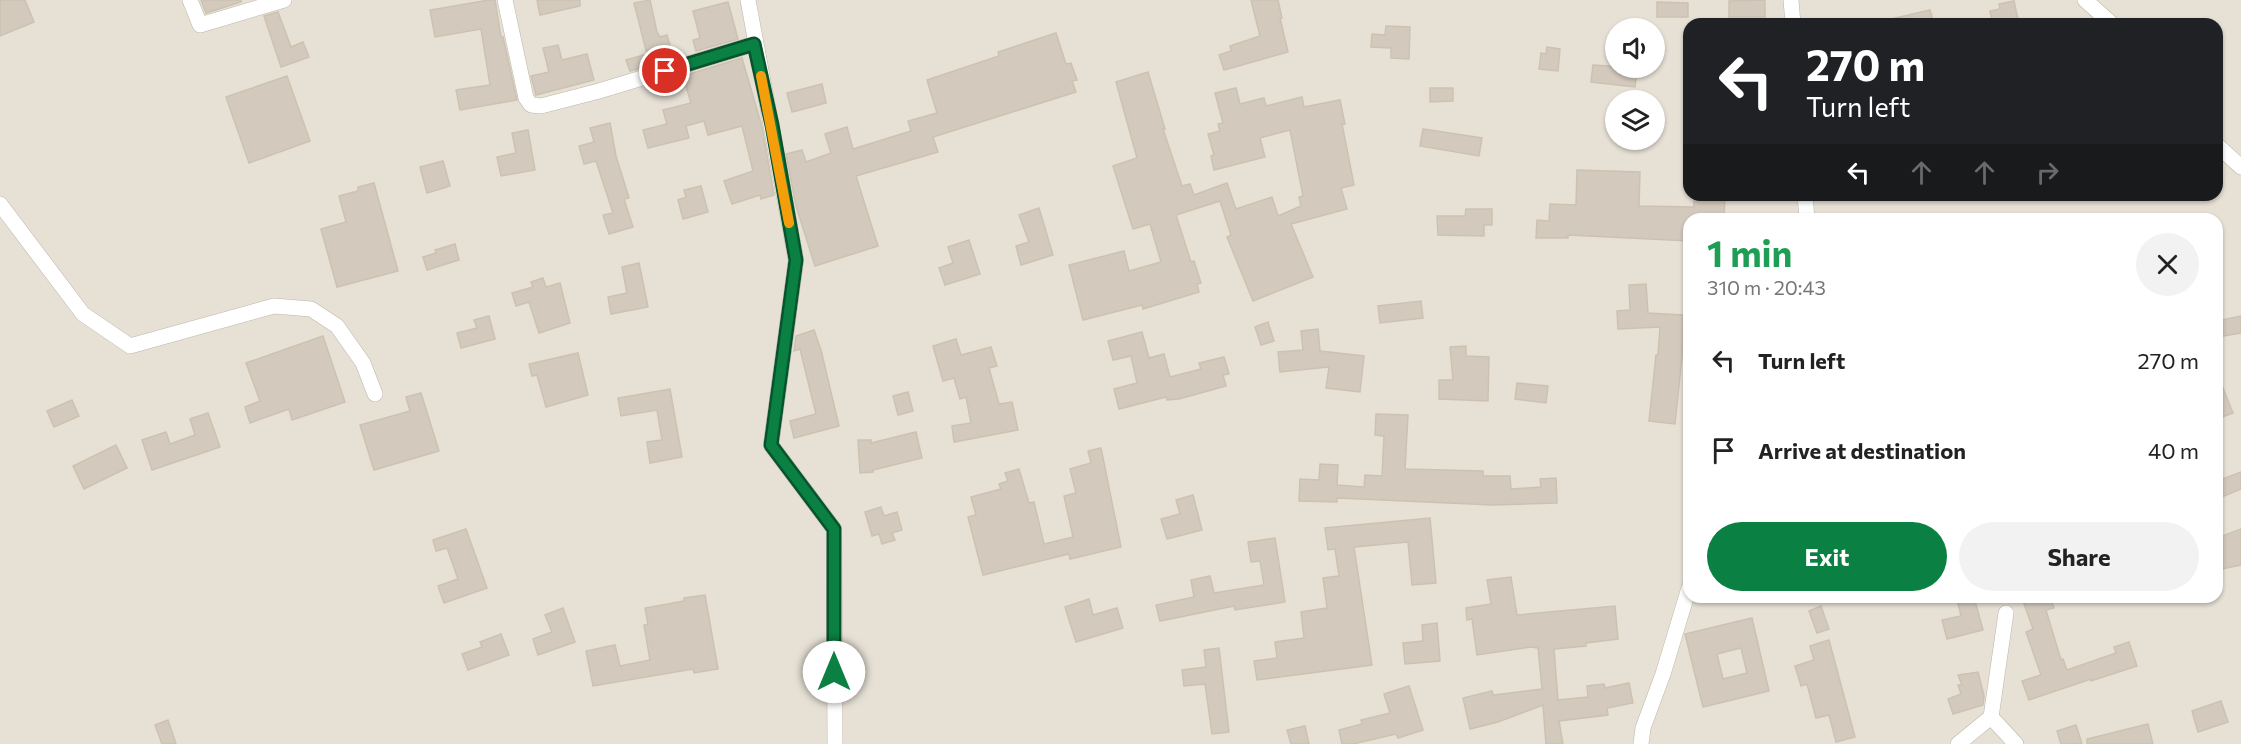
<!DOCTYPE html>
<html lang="en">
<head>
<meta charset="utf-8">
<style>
  :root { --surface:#fff; --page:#f2f2f2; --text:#222; --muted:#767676; --accent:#0b8043 }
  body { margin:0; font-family:Commissioner,sans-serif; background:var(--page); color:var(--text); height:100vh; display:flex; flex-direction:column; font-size:22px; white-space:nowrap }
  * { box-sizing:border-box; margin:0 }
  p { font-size:20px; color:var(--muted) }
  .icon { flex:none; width:33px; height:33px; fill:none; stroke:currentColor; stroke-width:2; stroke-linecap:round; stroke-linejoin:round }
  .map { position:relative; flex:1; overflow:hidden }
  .side { position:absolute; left:1683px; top:213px; width:540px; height:390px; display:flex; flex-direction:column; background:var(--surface); border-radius:18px; box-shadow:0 2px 4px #0004 }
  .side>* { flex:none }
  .hud { position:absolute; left:1683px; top:18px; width:540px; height:183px; border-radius:18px; box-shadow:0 2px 4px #0004; background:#202124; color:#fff; overflow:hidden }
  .tools { position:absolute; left:1605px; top:18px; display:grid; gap:12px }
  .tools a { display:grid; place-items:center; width:60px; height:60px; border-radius:50%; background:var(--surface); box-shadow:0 2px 4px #0004; font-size:30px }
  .pin { position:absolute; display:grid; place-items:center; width:51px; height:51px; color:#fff; margin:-26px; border:3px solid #fff; border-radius:50%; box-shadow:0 2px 6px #0007 }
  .me { position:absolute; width:66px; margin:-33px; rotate:0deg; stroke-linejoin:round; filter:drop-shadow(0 0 4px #0008) }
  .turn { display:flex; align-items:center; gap:21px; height:126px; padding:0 24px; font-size:27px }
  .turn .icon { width:78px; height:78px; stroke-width:2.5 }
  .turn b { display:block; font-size:42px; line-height:51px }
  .lanes { display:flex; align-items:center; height:57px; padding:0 24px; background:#0003; justify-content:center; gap:30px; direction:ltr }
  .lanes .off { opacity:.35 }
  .round { display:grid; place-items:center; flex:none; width:63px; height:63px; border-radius:32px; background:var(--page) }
  .headline { display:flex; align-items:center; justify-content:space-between; height:102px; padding:0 24px }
  h1 { font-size:36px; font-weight:700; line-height:45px; color:#1e9e55 }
  .action { display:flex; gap:12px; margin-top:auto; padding:12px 24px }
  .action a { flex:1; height:69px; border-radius:36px; background:var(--accent); color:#fff; font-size:24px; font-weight:700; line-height:69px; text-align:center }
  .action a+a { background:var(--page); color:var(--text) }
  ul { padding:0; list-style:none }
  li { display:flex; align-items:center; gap:18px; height:90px; padding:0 24px }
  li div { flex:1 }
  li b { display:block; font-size:22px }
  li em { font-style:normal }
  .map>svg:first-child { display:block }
  .residential { fill:#e6e0d5; fill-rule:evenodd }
  .building { fill:#d3cabd; stroke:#cdc2b1; stroke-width:1.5; fill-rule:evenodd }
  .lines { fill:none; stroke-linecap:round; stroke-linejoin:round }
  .minor-casing { stroke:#bdb6aa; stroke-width:16 }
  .minor { stroke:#fff; stroke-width:15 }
  .route-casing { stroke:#07532c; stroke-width:15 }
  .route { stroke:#0b8043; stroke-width:10 }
  .slow { stroke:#f59e0b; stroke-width:10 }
</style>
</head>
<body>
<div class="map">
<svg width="2241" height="744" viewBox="0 0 2241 744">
  <rect width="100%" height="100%" fill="#f2efe7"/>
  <path class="residential" d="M 0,0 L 2241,0 L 2241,744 L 0,744 ZM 1689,24 L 2217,24 L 2217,195 L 1689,195 ZM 1616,28 L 1654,28 L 1654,68 L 1616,68 ZM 1616,100 L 1654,100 L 1654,140 L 1616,140 ZM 1689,219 L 2217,219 L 2217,597 L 1689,597 Z"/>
  <g class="building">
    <path d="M 0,0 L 25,0 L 34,22 L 0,36 Z"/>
    <path d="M 201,0 L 241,0 L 241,2 L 206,13 Z"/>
    <path d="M 489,0 L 495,0 L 501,37 L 503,37 L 517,100 L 460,110 L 456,90 L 490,85 L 481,29 L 435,37 L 430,10 Z"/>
    <path d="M 537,0 L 580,0 L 580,6 L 540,15 Z"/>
    <path d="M 650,0 L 657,32 L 660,37 L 667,35 L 671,49 L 664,51 L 667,60 L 630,71 L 626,60 L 647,54 L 634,3 Z"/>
    <path d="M 1251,0 L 1278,0 L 1282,18 L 1280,18 L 1288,52 L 1224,70 L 1219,55 L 1231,51 L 1230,46 L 1260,36 Z"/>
    <path d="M 1765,0 L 1765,17 L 1729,17 L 1729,1 Z"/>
    <path d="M 2014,1 L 2019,24 L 1993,24 L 1990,11 L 2000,9 L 1999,4 Z"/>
    <path d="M 728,2 L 738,39 L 696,51 L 693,40 L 700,38 L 693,11 Z"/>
    <path d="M 1657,2 L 1688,3 L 1688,17 L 1657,17 Z"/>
    <path d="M 1930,10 L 1934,24 L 1892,24 L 1891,19 Z"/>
    <path d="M 278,12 L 291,47 L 303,42 L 309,57 L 281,67 L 264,16 Z"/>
    <path d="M 1386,26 L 1410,27 L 1409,59 L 1391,58 L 1391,48 L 1371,47 L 1372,34 L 1385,35 Z"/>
    <path d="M 1056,33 L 1066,64 L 1071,63 L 1077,80 L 1072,81 L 1076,92 L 933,137 L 938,152 L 856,176 L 878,246 L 815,266 L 796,206 L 786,154 L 802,150 L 806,162 L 831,153 L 825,134 L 847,127 L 853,149 L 911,131 L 908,121 L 937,113 L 927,80 L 999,56 L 998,52 Z"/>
    <path d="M 558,45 L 562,60 L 587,54 L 594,80 L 536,95 L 531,76 L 549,72 L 543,48 Z"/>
    <path d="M 1547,47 L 1560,49 L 1558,71 L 1539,69 L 1541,53 L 1546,54 Z"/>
    <path d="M 742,58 L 762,127 L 774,195 L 761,199 L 760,195 L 732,204 L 724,181 L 753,171 L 742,126 L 708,135 L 704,121 L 686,126 L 689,138 L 648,148 L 643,130 L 667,124 L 663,110 L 691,103 L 683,76 Z"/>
    <path d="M 1593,65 L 1637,68 L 1635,87 L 1591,82 Z"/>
    <path d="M 1148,72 L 1165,129 L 1163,129 L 1182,186 L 1190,184 L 1194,195 L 1227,183 L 1236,209 L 1272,197 L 1278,216 L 1301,206 L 1299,197 L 1303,196 L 1290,130 L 1260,138 L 1265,157 L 1214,170 L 1211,156 L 1214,155 L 1208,134 L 1220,131 L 1218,124 L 1223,123 L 1215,93 L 1236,88 L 1240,104 L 1264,98 L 1266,106 L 1302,97 L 1304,107 L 1340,100 L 1345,124 L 1342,124 L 1354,185 L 1341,188 L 1347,209 L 1291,224 L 1313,277 L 1253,301 L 1227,237 L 1231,235 L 1220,201 L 1176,215 L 1191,262 L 1194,261 L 1201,283 L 1197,284 L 1199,292 L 1143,309 L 1142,305 L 1083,320 L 1069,265 L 1124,251 L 1129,271 L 1161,262 L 1150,224 L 1133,229 L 1113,166 L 1137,158 L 1116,82 Z"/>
    <path d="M 287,76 L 310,141 L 249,163 L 226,97 Z"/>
    <path d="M 822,84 L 826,103 L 792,112 L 787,93 Z"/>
    <path d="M 1430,88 L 1453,88 L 1453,101 L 1430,102 Z"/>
    <path d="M 610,123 L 616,156 L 629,198 L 624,199 L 633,227 L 609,234 L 603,215 L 613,213 L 596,161 L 584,164 L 579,146 L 594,142 L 590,128 Z"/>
    <path d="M 1423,129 L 1482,138 L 1479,156 L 1420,146 Z"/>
    <path d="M 528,130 L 535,170 L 501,176 L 497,157 L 516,153 L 512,133 Z"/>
    <path d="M 443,161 L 450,186 L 427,193 L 420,167 Z"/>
    <path d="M 1577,170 L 1640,172 L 1639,206 L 1694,207 L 1694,195 L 1725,195 L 1724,219 L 1689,219 L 1689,241 L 1568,235 L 1568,238 L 1536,238 L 1537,220 L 1549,221 L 1550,204 L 1576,205 Z"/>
    <path d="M 374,183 L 398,271 L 337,287 L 321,229 L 346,222 L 339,196 L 358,191 L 358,187 Z"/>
    <path d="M 701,186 L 708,212 L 683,219 L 678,200 L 686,197 L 684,190 Z"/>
    <path d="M 1039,208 L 1053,255 L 1021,265 L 1016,246 L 1029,242 L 1019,215 Z"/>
    <path d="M 1466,209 L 1492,209 L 1492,225 L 1484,225 L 1484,236 L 1438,235 L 1437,216 L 1465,216 Z"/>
    <path d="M 969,240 L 980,274 L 945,285 L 939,268 L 953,263 L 948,247 Z"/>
    <path d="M 455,244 L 459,260 L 427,270 L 423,257 L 436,253 L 435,250 Z"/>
    <path d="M 639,263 L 648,307 L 611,314 L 608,297 L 627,293 L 622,267 Z"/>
    <path d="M 543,278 L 546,287 L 560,283 L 570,323 L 539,333 L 529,302 L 516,306 L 512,293 L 533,287 L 531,282 Z"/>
    <path d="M 1646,284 L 1648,313 L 1683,315 L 1682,357 L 1675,424 L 1649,421 L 1656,355 L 1658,355 L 1660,327 L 1618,329 L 1617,311 L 1630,310 L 1629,285 Z"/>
    <path d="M 1421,301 L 1423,318 L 1380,323 L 1378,306 Z"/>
    <path d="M 489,316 L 495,339 L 461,348 L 457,333 L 477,328 L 474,320 Z"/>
    <path d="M 2241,316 L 2241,333 L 2217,337 L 2217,321 Z"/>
    <path d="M 1268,322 L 1274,341 L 1261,345 L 1255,327 Z"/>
    <path d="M 1318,329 L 1320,351 L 1364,356 L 1360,392 L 1326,388 L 1329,367 L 1280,372 L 1278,352 L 1303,350 L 1301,331 Z"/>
    <path d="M 814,330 L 821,350 L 839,426 L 794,438 L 790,421 L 816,414 L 800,349 L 794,351 L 796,336 Z"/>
    <path d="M 1142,332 L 1149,358 L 1164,354 L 1170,377 L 1201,369 L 1199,363 L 1224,357 L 1229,374 L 1223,375 L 1226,386 L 1179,399 L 1167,400 L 1166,397 L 1119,409 L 1114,389 L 1137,383 L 1131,356 L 1113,360 L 1108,341 Z"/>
    <path d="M 323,336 L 345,402 L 292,420 L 289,409 L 250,423 L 245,407 L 260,401 L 246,363 Z"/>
    <path d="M 956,339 L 961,355 L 991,347 L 997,366 L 989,368 L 999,404 L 1012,402 L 1018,430 L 954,442 L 952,426 L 971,423 L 966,397 L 960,399 L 954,378 L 943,381 L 933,346 Z"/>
    <path d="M 1466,346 L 1466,356 L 1489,357 L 1488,401 L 1439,399 L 1439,380 L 1453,380 L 1450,347 Z"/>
    <path d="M 578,353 L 588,395 L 546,407 L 537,375 L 532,376 L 529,364 Z"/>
    <path d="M 2217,373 L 2233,413 L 2217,419 Z"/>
    <path d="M 1517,383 L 1548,386 L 1546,403 L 1515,399 Z"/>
    <path d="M 670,389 L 682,457 L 650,463 L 647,442 L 662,440 L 657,410 L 621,416 L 618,398 Z"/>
    <path d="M 908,392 L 913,411 L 898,415 L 893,396 Z"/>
    <path d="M 421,393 L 439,451 L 374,470 L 360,425 L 410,411 L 406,397 Z"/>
    <path d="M 72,400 L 79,416 L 54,427 L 47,411 Z"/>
    <path d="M 208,413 L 220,447 L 152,470 L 142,440 L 166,432 L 170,444 L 195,435 L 190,419 Z"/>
    <path d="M 1376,414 L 1408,415 L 1405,469 L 1483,471 L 1483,476 L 1510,476 L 1511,489 L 1541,487 L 1540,479 L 1556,478 L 1557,503 L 1493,505 L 1337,498 L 1337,502 L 1299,501 L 1300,479 L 1319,480 L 1320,464 L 1338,465 L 1337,485 L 1364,487 L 1365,475 L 1382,476 L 1384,436 L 1375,435 Z"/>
    <path d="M 916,432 L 922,458 L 873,470 L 873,472 L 860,473 L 858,440 L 871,440 L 871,443 Z"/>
    <path d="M 116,445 L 127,468 L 84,489 L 73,466 Z"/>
    <path d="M 1101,448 L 1121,547 L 1070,559 L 1069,554 L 983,575 L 968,517 L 976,515 L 971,497 L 1001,489 L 999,484 L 1008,481 L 1005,473 L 1019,469 L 1029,503 L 1034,502 L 1044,544 L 1073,537 L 1064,496 L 1076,493 L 1070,469 L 1091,463 L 1088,451 Z"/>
    <path d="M 2241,472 L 2241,489 L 2217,499 L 2217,481 Z"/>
    <path d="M 1193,495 L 1202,530 L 1167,539 L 1161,519 L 1180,514 L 1176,500 Z"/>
    <path d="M 881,507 L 884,516 L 897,512 L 902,530 L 892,533 L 895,540 L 882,544 L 879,534 L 872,536 L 865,512 Z"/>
    <path d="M 1430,518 L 1436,583 L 1412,585 L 1408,542 L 1354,547 L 1372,665 L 1257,680 L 1254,661 L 1277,658 L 1275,642 L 1304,638 L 1301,612 L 1327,608 L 1323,578 L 1339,576 L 1335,549 L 1328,550 L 1325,528 Z"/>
    <path d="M 466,529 L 487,588 L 444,603 L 438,586 L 458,579 L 447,548 L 436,551 L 433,540 Z"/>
    <path d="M 2241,529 L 2241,565 L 2217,570 L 2217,538 Z"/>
    <path d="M 1275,538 L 1285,602 L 1235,610 L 1234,606 L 1160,621 L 1156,605 L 1194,597 L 1191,580 L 1210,576 L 1214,593 L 1264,585 L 1260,561 L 1251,562 L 1248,542 Z"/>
    <path d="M 1511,577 L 1517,615 L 1615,606 L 1618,639 L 1586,643 L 1586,646 L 1554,649 L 1558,700 L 1588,697 L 1587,686 L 1604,684 L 1605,688 L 1629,683 L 1633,703 L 1607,708 L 1608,715 L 1559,721 L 1563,744 L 1546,744 L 1543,705 L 1498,722 L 1470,729 L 1463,698 L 1492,691 L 1493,695 L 1542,689 L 1538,648 L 1531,647 L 1477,655 L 1472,619 L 1467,620 L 1466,608 L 1491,604 L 1487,580 Z"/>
    <path d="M 705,595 L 718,669 L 694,673 L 693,669 L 593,686 L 586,651 L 615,645 L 620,666 L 650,660 L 644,625 L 648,624 L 645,608 L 684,601 L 684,598 Z"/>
    <path d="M 1968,597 L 1974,597 L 1983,630 L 1947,639 L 1942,620 L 1961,616 L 1957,599 Z"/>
    <path d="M 2033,597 L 2050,597 L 2054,608 L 2046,610 L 2061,660 L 2063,659 L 2067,670 L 2116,653 L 2114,647 L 2129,642 L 2137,666 L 2091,681 L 2091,679 L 2029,700 L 2022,681 L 2041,675 L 2026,632 L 2033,629 L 2023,601 Z"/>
    <path d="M 1089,599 L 1093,615 L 1117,608 L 1123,628 L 1076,642 L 1065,607 Z"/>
    <path d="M 1821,606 L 1829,629 L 1817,633 L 1809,611 Z"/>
    <path d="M 563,608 L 575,642 L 538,655 L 533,639 L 552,632 L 545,615 Z"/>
    <path d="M 1752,618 L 1769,691 L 1703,707 L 1685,634 ZM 1741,648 L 1747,673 L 1723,679 L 1717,654 Z"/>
    <path d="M 1437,623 L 1440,661 L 1405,664 L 1403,643 L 1423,641 L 1422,625 Z"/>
    <path d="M 501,634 L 509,655 L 468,670 L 462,654 L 482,647 L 480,642 Z"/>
    <path d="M 1829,640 L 1855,737 L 1836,742 L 1829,715 L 1816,718 L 1807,684 L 1801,686 L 1795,666 L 1814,660 L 1810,646 Z"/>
    <path d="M 1219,648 L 1229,732 L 1212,734 L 1205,684 L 1184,686 L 1182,670 L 1206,667 L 1204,650 Z"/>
    <path d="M 1978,672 L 1984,696 L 1983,705 L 1953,714 L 1948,699 L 1961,694 L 1958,685 L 1962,685 L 1958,675 Z"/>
    <path d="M 1409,686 L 1423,730 L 1398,738 L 1396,734 L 1353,744 L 1342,744 L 1339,730 L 1362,724 L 1361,720 L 1390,713 L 1384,694 Z"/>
    <path d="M 2221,701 L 2228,722 L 2198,732 L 2192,711 Z"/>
    <path d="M 168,720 L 176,744 L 162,744 L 155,725 Z"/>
    <path d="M 2148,724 L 2153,744 L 2087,744 L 2087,739 Z"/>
    <path d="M 2076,725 L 2082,744 L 2061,744 L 2057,731 Z"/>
    <path d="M 1305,726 L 1309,744 L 1291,744 L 1287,730 Z"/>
  </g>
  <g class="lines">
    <g class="minor-casing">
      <g id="minor">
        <path d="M 190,0 L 200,25 L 284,0"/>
        <path d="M 505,0 L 526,98 L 531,105 L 541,106 L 599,91 L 754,44"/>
        <path d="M 748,0 L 796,260 L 771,445 L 834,529 L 835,744"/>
        <path d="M 1791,0 L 1793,24"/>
        <path d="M 2085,0 L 2112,24"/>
        <path d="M 2217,145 L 2241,167"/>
        <path d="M 1805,195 L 1807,219"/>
        <path d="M 0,204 L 83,314 L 130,346 L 274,306 L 311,309 L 337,326 L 363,363 L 375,394"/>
        <path d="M 1991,717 L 2016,744"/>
        <path d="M 1641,744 L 1643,728 L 1663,674 L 1689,588"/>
        <path d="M 1958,744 L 1991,717 L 2006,613"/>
      </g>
    </g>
    <use href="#minor" class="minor"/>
  </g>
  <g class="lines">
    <g class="route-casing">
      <path id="route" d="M 665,71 L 754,44 L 772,125 L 796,260 L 771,445 L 834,529 L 834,672"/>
    </g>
    <use href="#route" class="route"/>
    <path class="slow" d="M 761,76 L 789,223"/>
  </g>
</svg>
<div class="tools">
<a><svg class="icon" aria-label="sound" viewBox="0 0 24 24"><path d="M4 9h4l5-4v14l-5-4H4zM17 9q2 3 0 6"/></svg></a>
<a><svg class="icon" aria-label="layers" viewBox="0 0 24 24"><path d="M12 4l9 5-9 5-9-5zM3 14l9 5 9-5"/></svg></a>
</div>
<div class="pin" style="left:665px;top:71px;background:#d93025"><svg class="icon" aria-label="arrive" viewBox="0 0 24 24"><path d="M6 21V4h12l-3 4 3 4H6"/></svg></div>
<svg class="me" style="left:834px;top:672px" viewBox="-20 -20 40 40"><circle r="19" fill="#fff"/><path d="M0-13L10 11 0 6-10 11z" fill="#0b8043"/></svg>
<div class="hud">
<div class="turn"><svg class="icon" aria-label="left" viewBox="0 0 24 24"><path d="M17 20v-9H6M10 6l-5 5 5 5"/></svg><div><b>270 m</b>Turn left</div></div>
<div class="lanes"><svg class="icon" aria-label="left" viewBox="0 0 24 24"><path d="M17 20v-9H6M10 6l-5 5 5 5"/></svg><svg class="icon off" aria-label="ahead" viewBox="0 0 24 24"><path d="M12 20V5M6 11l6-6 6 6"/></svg><svg class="icon off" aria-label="ahead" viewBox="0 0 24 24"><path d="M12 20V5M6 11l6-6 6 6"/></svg><svg class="icon off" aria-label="right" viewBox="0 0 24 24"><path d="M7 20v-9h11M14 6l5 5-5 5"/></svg></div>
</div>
<section class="side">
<div class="headline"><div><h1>1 min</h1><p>310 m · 20:43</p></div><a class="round"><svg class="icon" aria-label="close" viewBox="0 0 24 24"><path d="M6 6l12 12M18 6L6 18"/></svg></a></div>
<ul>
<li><svg class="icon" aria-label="left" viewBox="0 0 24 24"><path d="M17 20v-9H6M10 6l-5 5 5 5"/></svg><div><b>Turn left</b></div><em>270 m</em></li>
<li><svg class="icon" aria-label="arrive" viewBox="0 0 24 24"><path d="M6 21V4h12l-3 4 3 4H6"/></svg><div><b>Arrive at destination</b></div><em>40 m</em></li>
</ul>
<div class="action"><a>Exit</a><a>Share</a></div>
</section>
</div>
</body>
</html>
